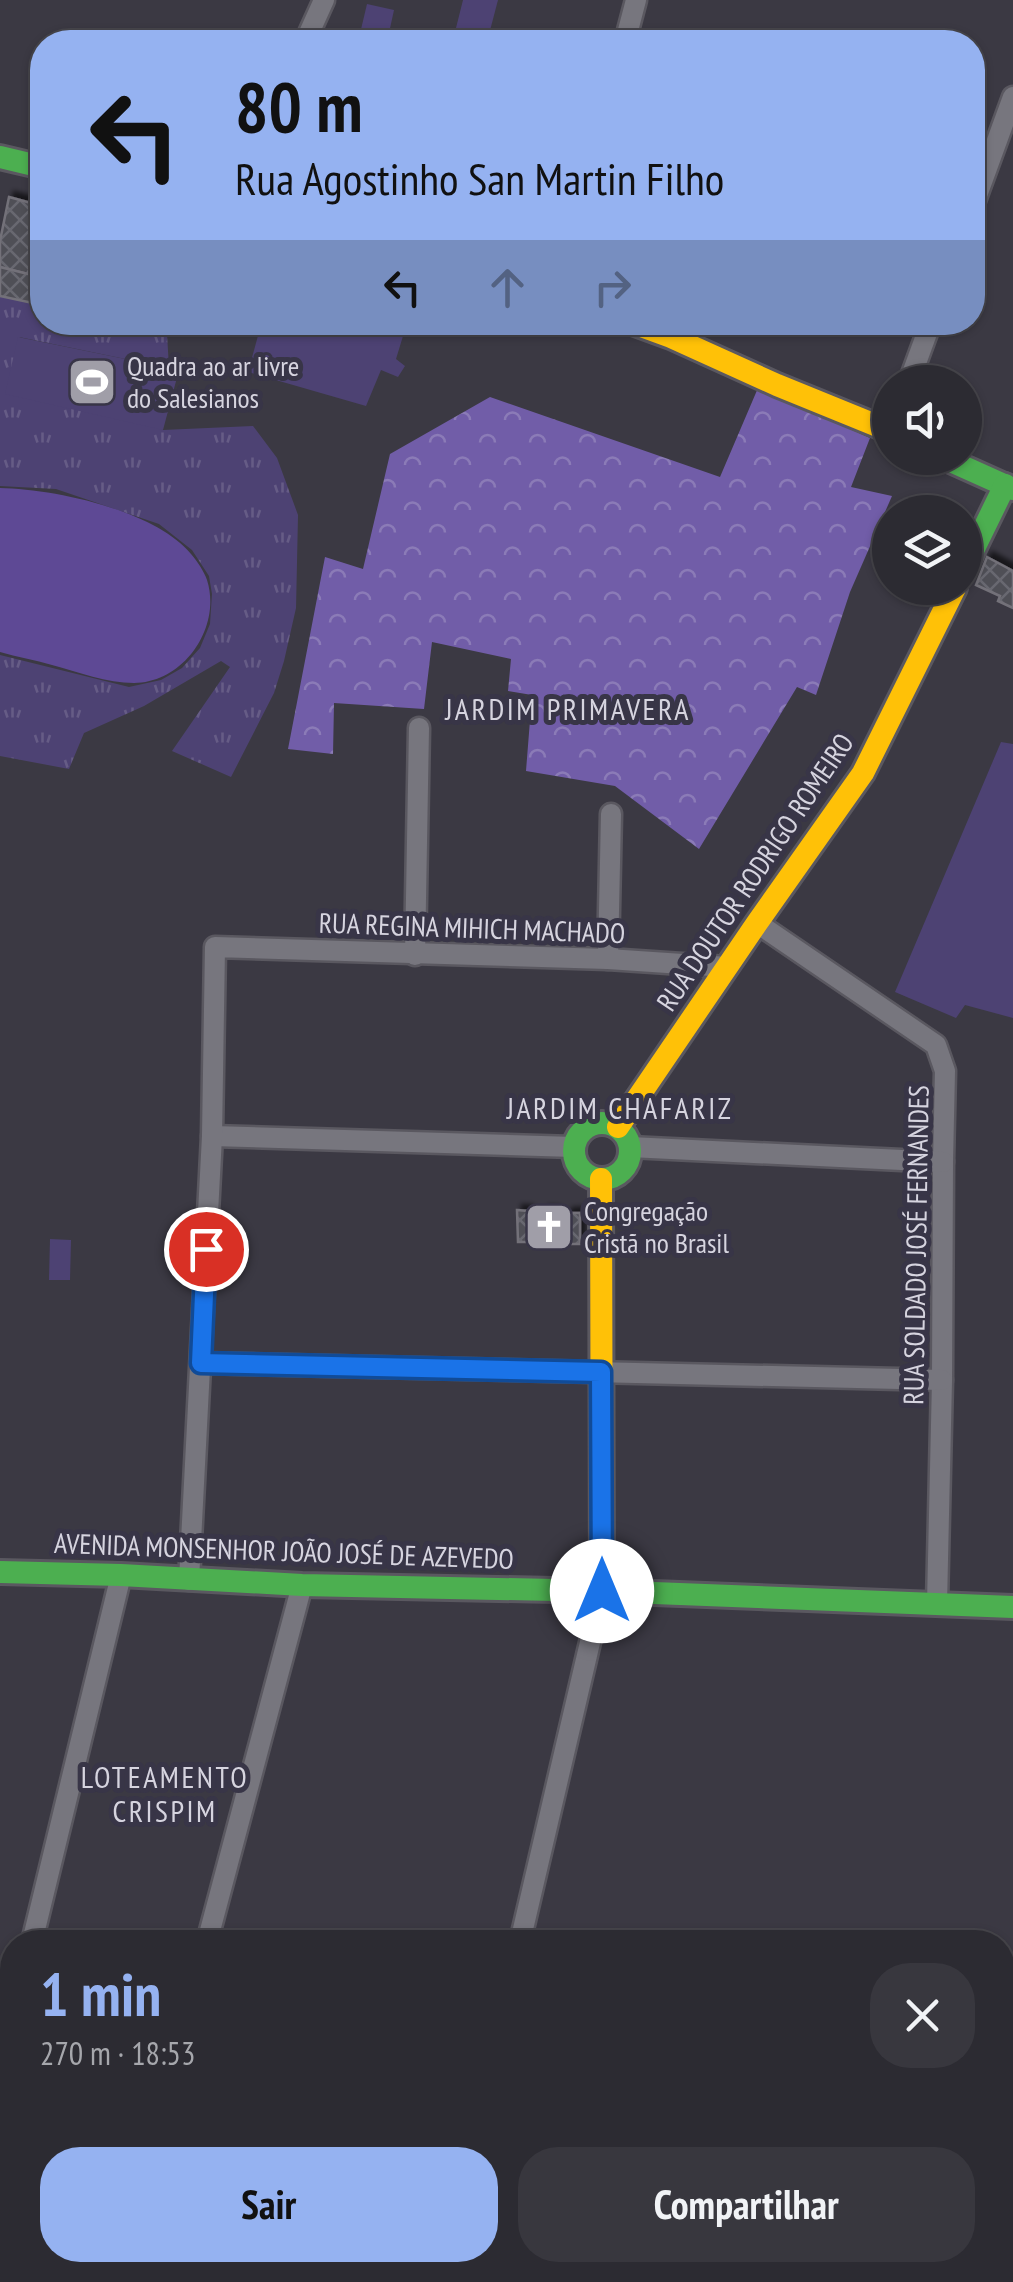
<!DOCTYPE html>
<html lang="pt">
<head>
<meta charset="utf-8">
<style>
  :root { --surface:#2c2b32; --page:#38373e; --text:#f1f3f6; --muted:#a6a7ac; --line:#48474d; --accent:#95b2f1 }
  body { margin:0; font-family:"PT Sans Narrow",sans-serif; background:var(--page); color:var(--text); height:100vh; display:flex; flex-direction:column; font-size:38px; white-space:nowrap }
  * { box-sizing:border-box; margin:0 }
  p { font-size:32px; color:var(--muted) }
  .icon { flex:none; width:55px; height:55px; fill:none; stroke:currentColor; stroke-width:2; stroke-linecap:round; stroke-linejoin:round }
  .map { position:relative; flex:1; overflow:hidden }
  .panel { position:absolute; left:0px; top:1930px; width:1015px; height:352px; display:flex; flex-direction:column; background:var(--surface); border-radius:40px 40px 0 0; box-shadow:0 2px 8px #0004,0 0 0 2px var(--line) }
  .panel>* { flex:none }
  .banner { position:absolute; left:30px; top:30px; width:955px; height:305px; border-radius:40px; box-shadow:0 2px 8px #0004,0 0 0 2px var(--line); background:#95b2f1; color:#111; overflow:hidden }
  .tools { position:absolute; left:872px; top:365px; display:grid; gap:20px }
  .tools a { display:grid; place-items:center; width:110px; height:110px; border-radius:50%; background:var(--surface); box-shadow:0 2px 8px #0004,0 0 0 2px var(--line); font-size:50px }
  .pin { position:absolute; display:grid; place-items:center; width:85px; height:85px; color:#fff; margin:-42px; border:5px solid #fff; border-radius:50%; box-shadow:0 2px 10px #0007 }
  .me { position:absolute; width:110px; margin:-55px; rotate:0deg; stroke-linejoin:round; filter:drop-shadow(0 0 8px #0008) }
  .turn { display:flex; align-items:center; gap:35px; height:210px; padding:0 40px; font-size:45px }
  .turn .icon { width:130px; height:130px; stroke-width:2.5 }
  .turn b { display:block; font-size:70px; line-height:85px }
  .lanes { display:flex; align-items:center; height:95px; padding:0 40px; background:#0003; justify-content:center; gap:50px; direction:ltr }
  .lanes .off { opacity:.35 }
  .round { display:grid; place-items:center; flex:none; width:105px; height:105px; border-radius:40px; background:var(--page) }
  .head { display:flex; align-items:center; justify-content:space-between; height:170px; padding:0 40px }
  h1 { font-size:60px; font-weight:700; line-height:75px; color:var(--accent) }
  .action { display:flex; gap:20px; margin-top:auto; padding:20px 40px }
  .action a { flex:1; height:115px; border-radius:40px; background:var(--accent); color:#111; font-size:40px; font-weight:700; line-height:115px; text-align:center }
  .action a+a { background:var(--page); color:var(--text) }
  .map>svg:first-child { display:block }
  .forest { fill:url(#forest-crowns) }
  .park { fill:url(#park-tufts) }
  .garden { fill:#4d4273 }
  .water { fill:#5e4995 }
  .building { fill:url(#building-cross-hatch); stroke:#737179; stroke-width:2.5; filter:url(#shadow) }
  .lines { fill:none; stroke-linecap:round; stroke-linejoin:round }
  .street-casing { stroke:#5a5860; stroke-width:25 }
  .fast-casing { stroke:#5a5860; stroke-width:28 }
  .slow-casing { stroke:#5a5860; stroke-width:28 }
  .street { stroke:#77767e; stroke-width:20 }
  .fast { stroke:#4caf50; stroke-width:22 }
  .slow { stroke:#ffc107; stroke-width:22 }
  .route-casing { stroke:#114b97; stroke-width:25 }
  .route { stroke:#1a73e8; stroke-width:18 }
  .labels { text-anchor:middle; stroke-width:10; stroke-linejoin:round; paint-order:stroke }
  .poi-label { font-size:28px; fill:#d6d4df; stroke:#383547; text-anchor:start }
  .street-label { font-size:28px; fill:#d6d4df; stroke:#383547 }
  .neighbourhood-label { font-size:30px; letter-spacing:2.5px; fill:#d6d4df; stroke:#383547 }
</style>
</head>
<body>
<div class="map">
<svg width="1013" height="2282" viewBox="0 0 1013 2282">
  <defs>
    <pattern id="forest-crowns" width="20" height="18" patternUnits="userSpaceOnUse" patternTransform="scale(2.5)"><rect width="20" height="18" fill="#715da8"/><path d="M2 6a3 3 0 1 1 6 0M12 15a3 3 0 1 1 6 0" fill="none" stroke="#8b7bb7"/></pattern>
    <pattern id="park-tufts" width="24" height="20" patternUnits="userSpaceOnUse" patternTransform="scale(2.5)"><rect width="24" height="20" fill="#4d4273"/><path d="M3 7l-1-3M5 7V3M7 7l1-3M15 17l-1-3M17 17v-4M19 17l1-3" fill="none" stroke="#665c86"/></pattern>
    <pattern id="building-cross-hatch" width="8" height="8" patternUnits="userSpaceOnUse" patternTransform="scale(2.5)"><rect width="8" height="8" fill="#504f57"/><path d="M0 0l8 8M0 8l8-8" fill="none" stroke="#68676f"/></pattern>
    <filter id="shadow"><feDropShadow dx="5" dy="-5" stdDeviation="2.5" flood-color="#0009"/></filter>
  </defs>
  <rect width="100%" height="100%" fill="#3b3943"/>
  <path class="forest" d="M 758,388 L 870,438 L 851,487 L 892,496 L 850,592 L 816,695 L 797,687 L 699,849 L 615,786 L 526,771 L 532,695 L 508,691 L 511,659 L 432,642 L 424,709 L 334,703 L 333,754 L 288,749 L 325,557 L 363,569 L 390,454 L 490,397 L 720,477 Z"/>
  <path class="park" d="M 0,296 L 42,305 L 42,322 L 116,323 L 167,334 L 169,368 L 19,337 L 163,430 L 253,426 L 277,458 L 298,515 L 296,608 L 284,661 L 274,693 L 231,777 L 172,751 L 230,667 L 221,661 L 144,706 L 84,733 L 69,769 L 0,756 L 0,655 L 129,687 L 161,680 L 182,668 L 200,648 L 210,624 L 212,594 L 209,576 L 192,550 L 159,524 L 56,489 L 0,486 Z"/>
  <g class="garden">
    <path d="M 463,0 L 498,0 L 487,42 L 454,36 Z"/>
    <path d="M 367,4 L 394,10 L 387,42 L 358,42 Z"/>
    <path d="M 221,323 L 407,323 L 396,359 L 405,366 L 398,377 L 381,370 L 366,406 L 248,372 L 259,332 Z"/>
    <path d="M 18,337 L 179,370 L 163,430 L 5,394 Z"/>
    <path d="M 1001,742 L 1013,744 L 1013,1018 L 965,1005 L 956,1018 L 895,992 Z"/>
    <path d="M 50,1239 L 71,1240 L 70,1280 L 49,1280 Z"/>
  </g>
  <path class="water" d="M 0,488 C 54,489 155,510 191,554 C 197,561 204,571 207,580 C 222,627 184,683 134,683 C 107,683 78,672 52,665 C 35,660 17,657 0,652 Z"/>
  <g class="building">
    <path d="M 9,197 L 42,206 L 42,219 L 28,274 L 0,267 L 0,241 Z"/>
    <path d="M 31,264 L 42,267 L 42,305 L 0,296 L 0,267 L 28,274 Z"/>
    <path d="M 116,322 L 170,322 L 167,334 Z"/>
    <path d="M 987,557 L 1013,571 L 1013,608 L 998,601 L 1000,596 L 976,585 Z"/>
    <path d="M 517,1210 L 528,1211 L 528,1215 L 544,1216 L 544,1211 L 555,1212 L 555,1217 L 568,1217 L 568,1213 L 580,1213 L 580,1244 L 569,1244 L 569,1239 L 555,1238 L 555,1243 L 545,1243 L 544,1238 L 528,1237 L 528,1242 L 518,1242 Z"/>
  </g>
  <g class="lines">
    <g class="street-casing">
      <g id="street">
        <path d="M 305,42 L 324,0"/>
        <path d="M 625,42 L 636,0"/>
        <path d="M 972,209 L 1013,97"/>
        <path d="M 909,382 L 931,322"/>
        <path d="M 757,923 L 936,1045 L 945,1071 L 943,1162 L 942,1380 L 937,1604"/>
        <path d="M 415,955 L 419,728"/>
        <path d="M 608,959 L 611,814"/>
        <path d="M 212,1136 L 574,1147"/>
        <path d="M 630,1147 L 943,1162"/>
        <path d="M 201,1363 L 942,1380"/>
        <path d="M 189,1580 L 212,1136 L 215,947 L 608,959 L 727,967"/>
        <path d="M 32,1942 L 121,1575"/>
        <path d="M 207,1942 L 302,1585"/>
        <path d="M 520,1942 L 602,1591"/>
        <path d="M 0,2077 L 12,2025"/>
        <path d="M 1002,2086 L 1013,2088"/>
        <path d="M 0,2139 L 12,2142"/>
        <path d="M 430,2270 L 479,2282"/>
        <path d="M 974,2278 L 984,2282"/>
        <path d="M 701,2282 L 714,2270"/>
      </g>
    </g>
    <g class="fast-casing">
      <g id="fast">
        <path d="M 0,157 L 42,167"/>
        <path d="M 944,458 L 1013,489"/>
        <path d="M 965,567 L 1005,485"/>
        <circle cx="602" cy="1151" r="28"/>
        <path d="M 0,1572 L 121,1575 L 302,1585 L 602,1591 L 1013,1607"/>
      </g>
    </g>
    <g class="slow-casing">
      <g id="slow">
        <path d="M 630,322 L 671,337 L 777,385 L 890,431"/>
        <path d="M 618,1127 L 757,923 L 863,773 L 955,588"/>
        <path d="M 601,1179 L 602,1591"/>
      </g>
    </g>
    <use href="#street" class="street"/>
    <use href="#fast" class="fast"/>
    <use href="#slow" class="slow"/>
  </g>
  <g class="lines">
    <g class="route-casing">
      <path id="route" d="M 206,1249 L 201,1363 L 601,1372 L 602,1591"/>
    </g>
    <use href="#route" class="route"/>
  </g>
  <defs>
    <g id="stadium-square" transform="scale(2.5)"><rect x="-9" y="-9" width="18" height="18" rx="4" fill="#a09ea8" stroke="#383547"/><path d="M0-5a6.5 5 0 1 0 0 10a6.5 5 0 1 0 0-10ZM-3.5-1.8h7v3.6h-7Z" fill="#fff"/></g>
    <g id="church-square" transform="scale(2.5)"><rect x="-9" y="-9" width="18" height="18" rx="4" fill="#a09ea8" stroke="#383547"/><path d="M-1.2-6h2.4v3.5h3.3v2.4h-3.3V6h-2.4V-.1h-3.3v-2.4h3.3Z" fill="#fff"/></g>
  </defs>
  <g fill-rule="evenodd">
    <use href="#stadium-square" x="92" y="382"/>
    <use href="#church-square" x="549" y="1227"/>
  </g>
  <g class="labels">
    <g class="poi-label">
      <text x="127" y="376">Quadra ao ar livre<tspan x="127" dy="32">do Salesianos</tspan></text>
      <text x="584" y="1221">Congregação<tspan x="584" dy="32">Cristã no Brasil</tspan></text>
    </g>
    <g class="street-label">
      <text transform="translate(755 872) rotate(-56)" y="10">RUA DOUTOR RODRIGO ROMEIRO</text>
      <text transform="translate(472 928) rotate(2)" y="10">RUA REGINA MIHICH MACHADO</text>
      <text transform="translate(916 1245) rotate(-89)" y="10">RUA SOLDADO JOSÉ FERNANDES</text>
      <text transform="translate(284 1551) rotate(2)" y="10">AVENIDA MONSENHOR JOÃO JOSÉ DE AZEVEDO</text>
    </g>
    <g class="neighbourhood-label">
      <text x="568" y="720">JARDIM PRIMAVERA</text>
      <text x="620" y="1119">JARDIM CHAFARIZ</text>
      <text x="165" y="1788">LOTEAMENTO<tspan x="165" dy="34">CRISPIM</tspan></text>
    </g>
  </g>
</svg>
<div class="tools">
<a><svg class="icon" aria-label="sound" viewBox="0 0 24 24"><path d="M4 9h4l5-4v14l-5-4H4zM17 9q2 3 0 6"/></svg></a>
<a><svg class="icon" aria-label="layers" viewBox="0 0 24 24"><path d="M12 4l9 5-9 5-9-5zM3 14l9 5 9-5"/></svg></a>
</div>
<div class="pin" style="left:206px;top:1249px;background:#d93025"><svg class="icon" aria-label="arrive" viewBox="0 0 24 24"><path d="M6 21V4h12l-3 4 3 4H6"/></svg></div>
<svg class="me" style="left:602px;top:1591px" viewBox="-20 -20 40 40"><circle r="19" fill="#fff"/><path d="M0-13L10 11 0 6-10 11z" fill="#1a73e8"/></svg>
<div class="banner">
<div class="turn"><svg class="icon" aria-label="left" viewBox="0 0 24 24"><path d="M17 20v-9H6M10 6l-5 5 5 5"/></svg><div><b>80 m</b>Rua Agostinho San Martin Filho</div></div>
<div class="lanes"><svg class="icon" aria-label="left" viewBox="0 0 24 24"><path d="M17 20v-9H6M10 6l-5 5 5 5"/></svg><svg class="icon off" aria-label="ahead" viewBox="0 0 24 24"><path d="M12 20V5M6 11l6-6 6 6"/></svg><svg class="icon off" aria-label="right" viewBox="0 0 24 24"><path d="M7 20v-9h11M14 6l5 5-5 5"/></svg></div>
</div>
<section class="panel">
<div class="head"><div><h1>1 min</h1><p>270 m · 18:53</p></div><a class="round"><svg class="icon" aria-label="close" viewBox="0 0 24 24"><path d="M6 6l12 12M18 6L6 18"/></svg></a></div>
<div class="action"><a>Sair</a><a>Compartilhar</a></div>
</section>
</div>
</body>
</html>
